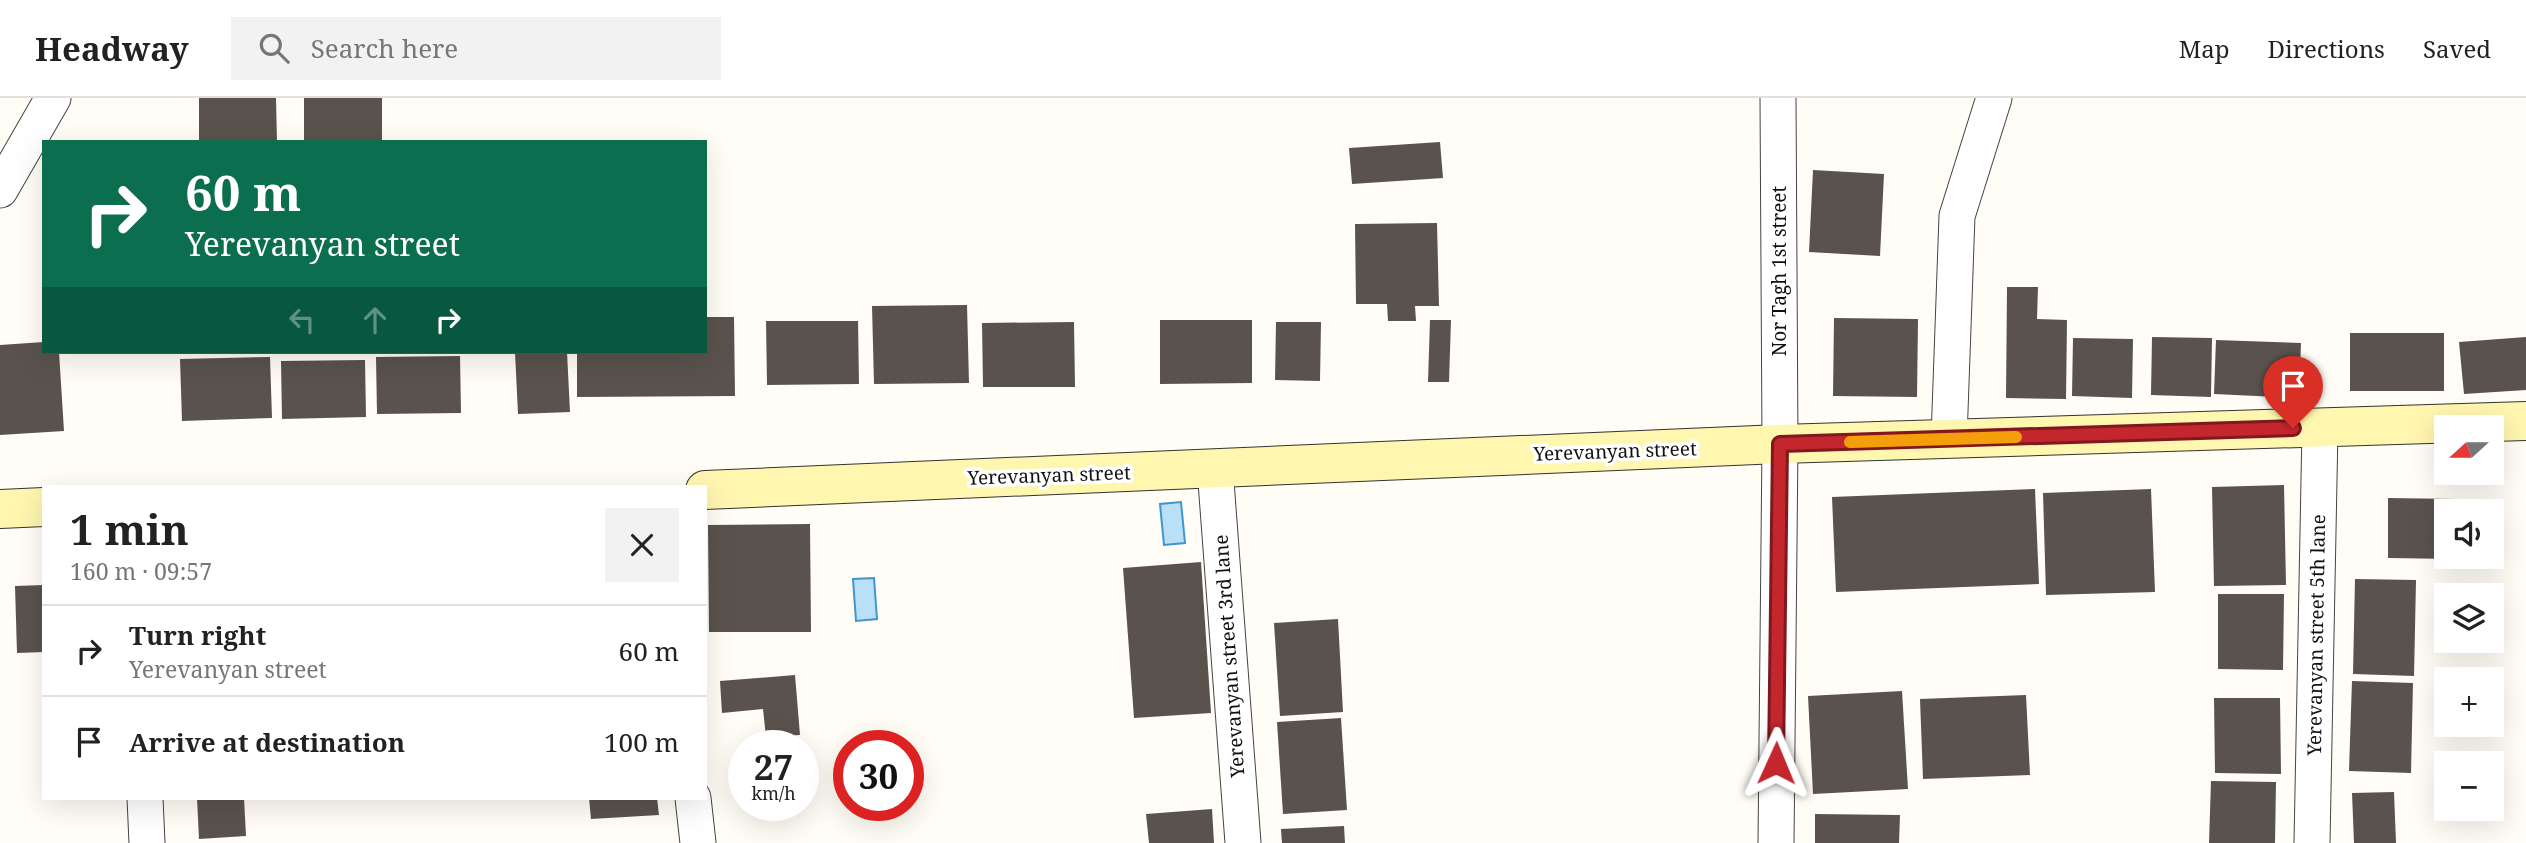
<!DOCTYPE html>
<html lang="en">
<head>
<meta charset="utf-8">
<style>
  :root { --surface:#fff; --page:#f2f2f2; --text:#222; --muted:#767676; --line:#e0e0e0 }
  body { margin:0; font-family:"Noto Serif",serif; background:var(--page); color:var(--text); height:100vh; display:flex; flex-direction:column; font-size:26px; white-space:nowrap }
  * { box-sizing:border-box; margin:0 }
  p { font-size:23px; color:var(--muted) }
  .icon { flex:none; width:38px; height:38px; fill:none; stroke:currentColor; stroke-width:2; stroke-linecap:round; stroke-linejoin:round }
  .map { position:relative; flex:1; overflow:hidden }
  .panel { position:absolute; left:42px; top:387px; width:665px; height:315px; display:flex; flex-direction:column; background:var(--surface); border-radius:0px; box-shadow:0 7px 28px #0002 }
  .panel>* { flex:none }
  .top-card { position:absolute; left:42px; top:42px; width:665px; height:214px; border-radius:0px; box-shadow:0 7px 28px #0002; background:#0b6e4f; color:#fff; overflow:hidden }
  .needle { width:46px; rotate:249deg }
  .controls { position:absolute; left:2434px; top:317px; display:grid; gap:14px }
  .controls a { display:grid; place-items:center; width:70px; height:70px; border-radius:0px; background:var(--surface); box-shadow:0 7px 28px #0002; font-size:35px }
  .speed { position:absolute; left:728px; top:632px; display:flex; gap:14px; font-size:35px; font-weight:700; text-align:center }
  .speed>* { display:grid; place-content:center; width:91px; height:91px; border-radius:50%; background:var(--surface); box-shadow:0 7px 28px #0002; line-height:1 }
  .speed small { font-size:18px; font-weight:400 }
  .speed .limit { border:10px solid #d22; background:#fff; color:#111 }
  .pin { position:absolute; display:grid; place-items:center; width:60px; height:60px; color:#fff; margin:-72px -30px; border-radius:50% 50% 50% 0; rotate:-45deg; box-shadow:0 0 7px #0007 }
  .pin .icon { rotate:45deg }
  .me { position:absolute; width:77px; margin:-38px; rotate:1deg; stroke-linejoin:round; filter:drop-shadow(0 0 5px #0008) }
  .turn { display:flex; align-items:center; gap:24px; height:147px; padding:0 28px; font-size:32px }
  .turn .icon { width:91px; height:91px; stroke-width:2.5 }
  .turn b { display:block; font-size:49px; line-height:60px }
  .lanes { display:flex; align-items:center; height:66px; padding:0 28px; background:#0003; justify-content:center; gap:35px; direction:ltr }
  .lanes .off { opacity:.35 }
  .round { display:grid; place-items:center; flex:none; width:74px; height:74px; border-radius:0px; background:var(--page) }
  .headline { display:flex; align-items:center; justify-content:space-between; height:119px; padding:0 28px }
  h1 { font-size:42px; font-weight:700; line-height:52px }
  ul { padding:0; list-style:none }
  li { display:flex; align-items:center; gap:21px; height:91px; padding:0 28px; border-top:2px solid var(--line) }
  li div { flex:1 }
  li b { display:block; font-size:26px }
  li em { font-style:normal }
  header { display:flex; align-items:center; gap:42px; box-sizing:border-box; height:98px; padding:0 35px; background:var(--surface); border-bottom:2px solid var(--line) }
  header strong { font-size:33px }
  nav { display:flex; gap:38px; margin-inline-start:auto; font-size:24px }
  .search { width:490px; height:63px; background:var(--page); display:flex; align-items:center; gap:18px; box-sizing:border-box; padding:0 24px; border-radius:0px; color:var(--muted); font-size:26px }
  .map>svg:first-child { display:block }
  .water { fill:#b9e0f7; stroke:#3f96cf; stroke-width:2 }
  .building { fill:#5a524d }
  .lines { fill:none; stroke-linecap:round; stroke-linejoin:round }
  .minor-casing { stroke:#444; stroke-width:37 }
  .secondary-casing { stroke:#333; stroke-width:40 }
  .minor { stroke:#fff; stroke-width:35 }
  .secondary { stroke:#fff6b0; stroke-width:38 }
  .route-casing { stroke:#7f191e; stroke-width:18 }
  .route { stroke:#c4262e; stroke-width:12 }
  .slow { stroke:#f59e0b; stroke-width:12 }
  .labels { text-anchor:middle; stroke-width:7; stroke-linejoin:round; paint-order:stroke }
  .street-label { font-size:19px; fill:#111; stroke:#fff }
</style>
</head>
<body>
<header>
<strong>Headway</strong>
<div class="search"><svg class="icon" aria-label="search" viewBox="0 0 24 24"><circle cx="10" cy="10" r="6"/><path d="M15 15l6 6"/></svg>Search here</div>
<nav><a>Map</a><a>Directions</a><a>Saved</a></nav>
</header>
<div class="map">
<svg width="2526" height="745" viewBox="0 0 2526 745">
  <rect width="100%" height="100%" fill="#fffdf5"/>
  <g class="water">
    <path d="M 1181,404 L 1185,445 L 1164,447 L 1160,406 Z"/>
    <path d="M 874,480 L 877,521 L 856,523 L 853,481 Z"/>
  </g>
  <g class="building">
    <path d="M 199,0 L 276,0 L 277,44 L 199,44 Z"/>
    <rect x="304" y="0" width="78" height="44"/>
    <path d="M 1440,44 L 1443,80 L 1352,86 L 1349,50 Z"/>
    <path d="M 1813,72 L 1884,76 L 1880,158 L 1809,154 Z"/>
    <path d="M 1437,125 L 1439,208 L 1415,208 L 1416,223 L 1388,223 L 1387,206 L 1356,206 L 1355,126 Z"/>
    <path d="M 2007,189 L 2038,189 L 2037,221 L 2067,222 L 2066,301 L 2006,300 Z"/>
    <path d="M 967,207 L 969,285 L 874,286 L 872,208 Z"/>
    <path d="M 705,219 L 734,219 L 735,298 L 577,299 L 577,254 L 705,254 Z"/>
    <path d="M 1834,220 L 1918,221 L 1917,299 L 1833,298 Z"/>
    <path d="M 1160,222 L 1252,222 L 1252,285 L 1160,286 Z"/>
    <path d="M 1430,222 L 1451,222 L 1449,284 L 1428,284 Z"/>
    <path d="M 766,223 L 858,223 L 859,286 L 767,287 Z"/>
    <path d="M 1074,224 L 1075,289 L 983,289 L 982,225 Z"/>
    <path d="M 1276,224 L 1321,224 L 1320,283 L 1275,282 Z"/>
    <rect x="2350" y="235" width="94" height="58"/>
    <path d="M 2152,239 L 2212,240 L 2211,299 L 2151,297 Z"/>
    <path d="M 2526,239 L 2526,292 L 2464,296 L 2459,244 Z"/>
    <path d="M 2073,240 L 2133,241 L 2132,300 L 2072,298 Z"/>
    <path d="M 2216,242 L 2301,245 L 2299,300 L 2214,296 Z"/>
    <path d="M 44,244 L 44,254 L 59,254 L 64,333 L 0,337 L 0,247 Z"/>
    <path d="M 515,254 L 567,254 L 570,314 L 518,316 Z"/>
    <path d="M 460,258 L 461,315 L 377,316 L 376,259 Z"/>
    <path d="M 270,259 L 272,320 L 182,323 L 180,261 Z"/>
    <path d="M 365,262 L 366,319 L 282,321 L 281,263 Z"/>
    <path d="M 2284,387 L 2286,487 L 2214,488 L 2212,389 Z"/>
    <path d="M 2035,391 L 2039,486 L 1836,494 L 1832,399 Z"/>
    <path d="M 2151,391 L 2155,494 L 2046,497 L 2043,395 Z"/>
    <path d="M 2388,400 L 2456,401 L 2456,413 L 2446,413 L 2446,458 L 2455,458 L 2455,461 L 2388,460 Z"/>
    <path d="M 810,426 L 811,534 L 709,534 L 708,427 Z"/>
    <path d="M 1201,464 L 1211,615 L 1134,620 L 1123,470 Z"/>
    <path d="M 2355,481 L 2416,482 L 2414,578 L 2353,576 Z"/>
    <path d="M 44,487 L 44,554 L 17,555 L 15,488 Z"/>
    <path d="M 2218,496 L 2284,496 L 2283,572 L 2218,571 Z"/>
    <path d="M 1338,521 L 1343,614 L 1280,618 L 1274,525 Z"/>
    <path d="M 795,577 L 800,637 L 766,639 L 763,611 L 722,615 L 720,583 Z"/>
    <path d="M 2352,583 L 2413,585 L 2411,675 L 2349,673 Z"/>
    <path d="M 1902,593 L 1908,691 L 1813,696 L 1808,598 Z"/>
    <path d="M 2026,597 L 2030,677 L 1923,681 L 1920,601 Z"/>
    <path d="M 2214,600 L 2280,600 L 2281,676 L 2215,675 Z"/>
    <path d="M 1341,620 L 1347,712 L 1283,716 L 1277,624 Z"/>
    <path d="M 2211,683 L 2276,684 L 2275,745 L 2209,745 Z"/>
    <path d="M 2394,694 L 2396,745 L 2354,745 L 2352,695 Z"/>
    <path d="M 197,700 L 244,700 L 246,738 L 199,741 Z"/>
    <path d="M 589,700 L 657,700 L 659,717 L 591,721 Z"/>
    <path d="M 1212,711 L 1214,745 L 1149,745 L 1146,716 Z"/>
    <path d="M 1815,716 L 1900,717 L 1899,745 L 1815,745 Z"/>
    <path d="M 1344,728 L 1345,745 L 1282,745 L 1281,731 Z"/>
  </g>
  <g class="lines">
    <g class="minor-casing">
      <g id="minor">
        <path d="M 0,92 L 53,0"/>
        <path d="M 1949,341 L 1957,118 L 1994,0"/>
        <path d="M 1215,370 L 1243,745"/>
        <path d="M 145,700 L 147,745"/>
        <path d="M 693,700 L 698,745"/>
        <path d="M 1776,745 L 1780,346 L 1778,0"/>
        <path d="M 2312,745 L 2320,330"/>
      </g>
    </g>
    <g class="secondary-casing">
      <g id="secondary">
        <path d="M 705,392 L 1780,346 L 2526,323"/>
        <path d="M 0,411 L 44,409"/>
      </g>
    </g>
    <use href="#minor" class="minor"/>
    <use href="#secondary" class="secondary"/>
  </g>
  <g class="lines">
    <g class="route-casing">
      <path id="route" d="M 1776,665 L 1780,346 L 2293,330"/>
    </g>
    <use href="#route" class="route"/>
    <path class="slow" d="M 1850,344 L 2016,339"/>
  </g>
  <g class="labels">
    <g class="street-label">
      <text transform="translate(1779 173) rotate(-90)" y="7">Nor Tagh 1st street</text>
      <text transform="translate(1615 353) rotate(-2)" y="7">Yerevanyan street</text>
      <text transform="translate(1049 377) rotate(-2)" y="7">Yerevanyan street</text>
      <text transform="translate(2316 537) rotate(-89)" y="7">Yerevanyan street 5th lane</text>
      <text transform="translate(1229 558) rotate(-94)" y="7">Yerevanyan street 3rd lane</text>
    </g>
  </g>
</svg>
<div class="controls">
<a><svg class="needle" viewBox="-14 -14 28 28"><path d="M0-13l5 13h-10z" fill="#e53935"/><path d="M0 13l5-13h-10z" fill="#767676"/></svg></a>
<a><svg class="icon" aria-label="sound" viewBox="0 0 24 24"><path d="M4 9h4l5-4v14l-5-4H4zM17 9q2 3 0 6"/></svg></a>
<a><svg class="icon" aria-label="layers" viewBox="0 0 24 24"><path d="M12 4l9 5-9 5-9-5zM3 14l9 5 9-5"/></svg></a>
<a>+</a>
<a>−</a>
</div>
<div class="speed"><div>27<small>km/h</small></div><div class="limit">30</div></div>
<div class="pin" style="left:2293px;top:330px;background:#d93025"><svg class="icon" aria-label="arrive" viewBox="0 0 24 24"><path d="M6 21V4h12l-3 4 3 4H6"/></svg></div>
<svg class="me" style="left:1776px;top:665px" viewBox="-20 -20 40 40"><path d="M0-17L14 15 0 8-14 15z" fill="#c4262e" stroke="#fff" stroke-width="4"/></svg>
<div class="top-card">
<div class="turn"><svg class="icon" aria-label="right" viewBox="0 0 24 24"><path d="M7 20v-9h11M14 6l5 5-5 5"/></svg><div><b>60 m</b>Yerevanyan street</div></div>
<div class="lanes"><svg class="icon off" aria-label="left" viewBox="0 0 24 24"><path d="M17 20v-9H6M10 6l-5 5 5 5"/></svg><svg class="icon off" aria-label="ahead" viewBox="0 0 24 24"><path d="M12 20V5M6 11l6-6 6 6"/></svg><svg class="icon" aria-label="right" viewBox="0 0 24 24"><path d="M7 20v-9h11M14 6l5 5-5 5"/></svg></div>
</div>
<section class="panel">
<div class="headline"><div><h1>1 min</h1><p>160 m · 09:57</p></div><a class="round"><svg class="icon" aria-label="close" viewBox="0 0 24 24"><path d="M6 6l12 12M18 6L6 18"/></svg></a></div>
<ul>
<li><svg class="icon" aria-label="right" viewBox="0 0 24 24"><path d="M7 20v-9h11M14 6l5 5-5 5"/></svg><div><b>Turn right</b><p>Yerevanyan street</p></div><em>60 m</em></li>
<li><svg class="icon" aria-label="arrive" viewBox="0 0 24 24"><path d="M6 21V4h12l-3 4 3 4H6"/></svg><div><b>Arrive at destination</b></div><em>100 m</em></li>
</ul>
</section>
</div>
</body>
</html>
